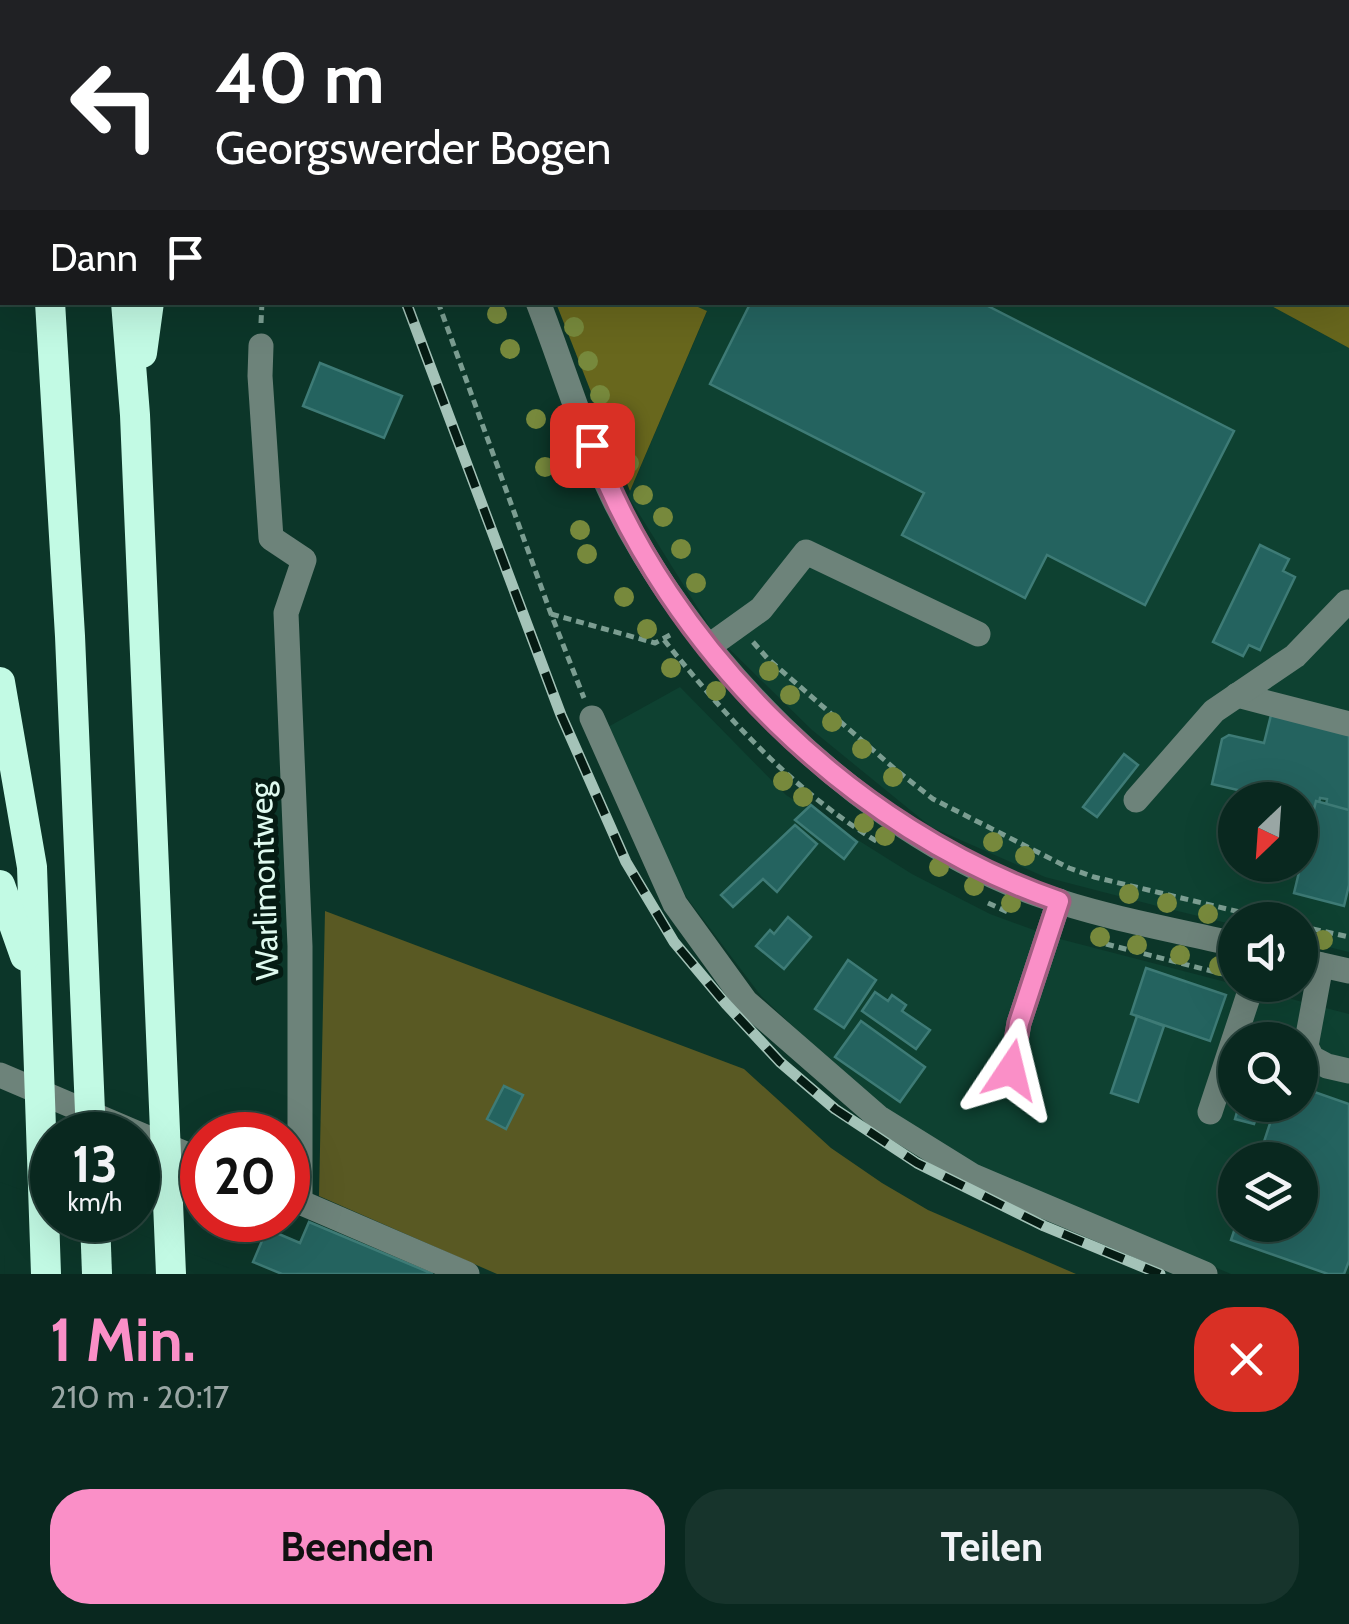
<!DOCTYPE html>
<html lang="de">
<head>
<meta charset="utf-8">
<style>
  :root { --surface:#09281f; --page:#17342c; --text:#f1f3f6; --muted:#99a6a4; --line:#29443d; --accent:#fa8fc7 }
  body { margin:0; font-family:Cabin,sans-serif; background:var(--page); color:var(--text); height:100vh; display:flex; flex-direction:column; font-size:38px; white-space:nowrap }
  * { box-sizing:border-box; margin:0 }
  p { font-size:32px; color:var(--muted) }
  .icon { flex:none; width:55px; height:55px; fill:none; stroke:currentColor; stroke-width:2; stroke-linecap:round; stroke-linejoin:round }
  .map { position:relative; height:1274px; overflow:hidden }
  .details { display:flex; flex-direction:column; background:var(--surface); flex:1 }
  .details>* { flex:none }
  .banner { position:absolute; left:0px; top:0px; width:1350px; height:305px; box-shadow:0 10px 40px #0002,0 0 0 2px var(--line); background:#202124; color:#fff; overflow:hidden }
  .needle { width:65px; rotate:205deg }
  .fabs { position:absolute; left:1218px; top:782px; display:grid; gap:20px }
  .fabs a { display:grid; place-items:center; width:100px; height:100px; border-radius:50%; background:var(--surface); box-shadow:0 10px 40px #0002,0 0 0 2px var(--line); font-size:50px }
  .speed { position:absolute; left:30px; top:1112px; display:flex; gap:20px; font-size:50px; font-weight:700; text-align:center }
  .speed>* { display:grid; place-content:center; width:130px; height:130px; border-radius:50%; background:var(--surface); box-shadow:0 10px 40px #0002,0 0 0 2px var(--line); line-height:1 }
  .speed small { font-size:25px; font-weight:400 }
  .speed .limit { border:15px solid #d22; background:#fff; color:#111 }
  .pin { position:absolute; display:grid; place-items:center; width:85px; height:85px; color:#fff; margin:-42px; border-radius:20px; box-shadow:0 5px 15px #0006 }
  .me { position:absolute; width:110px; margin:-55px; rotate:10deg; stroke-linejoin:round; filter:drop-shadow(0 0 8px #0008) }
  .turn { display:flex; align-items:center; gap:35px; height:210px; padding:0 50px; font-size:45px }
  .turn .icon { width:130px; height:130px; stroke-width:2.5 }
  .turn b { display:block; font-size:70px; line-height:85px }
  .then { display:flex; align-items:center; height:95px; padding:0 50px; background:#0003; gap:20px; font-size:38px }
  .round { display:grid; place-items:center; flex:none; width:105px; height:105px; border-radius:40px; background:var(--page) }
  .head { display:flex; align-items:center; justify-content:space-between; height:170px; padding:0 50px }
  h1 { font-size:60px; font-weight:700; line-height:75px; color:var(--accent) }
  .primary-button { display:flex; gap:20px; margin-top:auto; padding:20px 50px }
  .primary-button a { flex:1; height:115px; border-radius:40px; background:var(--accent); color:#111; font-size:40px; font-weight:700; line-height:115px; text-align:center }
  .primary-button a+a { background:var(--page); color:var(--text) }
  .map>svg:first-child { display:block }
  .built { fill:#0e4131; fill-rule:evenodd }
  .green { fill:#595923 }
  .forest { fill:#68671d }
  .pier { fill:#0c3629 }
  .building { fill:#24635f; stroke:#3e7b76; stroke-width:2.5 }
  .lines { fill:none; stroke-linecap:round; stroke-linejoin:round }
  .path { stroke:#7b9d91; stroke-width:5; stroke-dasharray:8 5; stroke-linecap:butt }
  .minor { stroke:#6d837a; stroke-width:25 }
  .highway { stroke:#c2fae4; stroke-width:30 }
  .rail-casing { stroke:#a4c3b8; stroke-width:11 }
  .rail { stroke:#051b13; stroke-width:8; stroke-dasharray:22; stroke-linecap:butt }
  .tree { fill:#77893c }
  .route-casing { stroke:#a25d81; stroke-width:25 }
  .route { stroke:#fa8fc7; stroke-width:18 }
  .labels { text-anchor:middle; stroke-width:10; stroke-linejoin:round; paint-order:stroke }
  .street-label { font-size:32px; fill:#dffaef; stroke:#051b13 }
</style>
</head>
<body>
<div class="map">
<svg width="1349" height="1274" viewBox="0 0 1349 1274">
  <rect width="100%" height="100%" fill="#0c3629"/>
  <g class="built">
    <path d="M 689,303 L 1266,303 L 1349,348 L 1349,952 L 1300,940 L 1300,920 L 1235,920 L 1235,925 L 1157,906 L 1045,877 L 931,827 L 812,730 L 714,634 L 628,496 L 707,312 ZM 1235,800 L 1300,800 L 1300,865 L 1235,865 Z"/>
    <path d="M 680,687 L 786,795 L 912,874 L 990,914 L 1056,938 L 1349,1014 L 1349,1274 L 1231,1274 L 980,1168 L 882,1110 L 761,996 L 687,898 L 626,787 L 606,728 ZM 1235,1040 L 1300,1040 L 1300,1105 L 1235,1105 ZM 1235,1160 L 1300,1160 L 1300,1225 L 1235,1225 Z"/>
  </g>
  <path class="green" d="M 325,911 L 744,1069 L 831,1148 L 882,1183 L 928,1210 L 1076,1274 L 497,1274 L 319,1196 Z"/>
  <g class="forest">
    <path d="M 1348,163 L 1349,164 L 1349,348 L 1266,303 L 1348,302 Z"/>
    <path d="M 556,303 L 689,303 L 707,311 L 630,491 Z"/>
  </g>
  <path class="pier" d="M 0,1182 L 52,1201 L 52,1220 L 102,1220 L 229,1268 L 229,1274 L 5,1274 L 4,1255 L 0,1253 Z"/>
  <g class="building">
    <path d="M 751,302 L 980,302 L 1234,431 L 1145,605 L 1047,555 L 1025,598 L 902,535 L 924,493 L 710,384 Z"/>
    <path d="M 320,363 L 402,396 L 384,438 L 303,406 Z"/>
    <path d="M 1260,545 L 1289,559 L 1283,571 L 1295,577 L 1260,650 L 1249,645 L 1243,656 L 1213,642 Z"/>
    <path d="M 1271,715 L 1349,733 L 1349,811 L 1326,806 L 1327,799 L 1320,798 L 1318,809 L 1300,804 L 1300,800 L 1281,800 L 1212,784 L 1222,739 L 1229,735 L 1264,743 Z"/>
    <path d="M 1124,754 L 1138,765 L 1097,817 L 1083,807 Z"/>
    <path d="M 1316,801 L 1349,810 L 1349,885 L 1344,906 L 1294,893 Z"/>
    <path d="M 811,805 L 857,842 L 844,859 L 795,820 Z"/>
    <path d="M 795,825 L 817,844 L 777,892 L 763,879 L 733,907 L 721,895 Z"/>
    <path d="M 788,917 L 811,937 L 784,969 L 756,946 L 770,930 L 774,934 Z"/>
    <path d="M 848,960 L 876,980 L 844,1028 L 815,1009 Z"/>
    <path d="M 1146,968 L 1226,995 L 1210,1041 L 1131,1014 Z"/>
    <path d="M 875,992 L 888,1001 L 892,995 L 906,1005 L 902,1011 L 930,1030 L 916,1049 L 862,1011 Z"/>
    <path d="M 1137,1016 L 1164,1026 L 1138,1102 L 1111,1093 Z"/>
    <path d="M 861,1021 L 925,1067 L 900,1102 L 835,1057 Z"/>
    <path d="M 504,1086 L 523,1095 L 506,1129 L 487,1119 Z"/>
    <path d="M 1300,1087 L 1349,1104 L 1349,1261 L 1344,1274 L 1328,1274 L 1231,1240 L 1236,1225 L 1300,1225 L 1300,1160 L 1258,1160 L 1276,1105 L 1300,1105 Z"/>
    <path d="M 1239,1105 L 1261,1105 L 1254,1124 L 1235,1119 Z"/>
    <path d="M 309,1222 L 433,1274 L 282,1274 L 253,1262 L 267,1229 L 300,1243 Z"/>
  </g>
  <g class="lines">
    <g class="path">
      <path d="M 268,0 L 269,2"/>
      <path d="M 324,0 L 325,2"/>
      <path d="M 438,302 L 551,614 L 584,698"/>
      <path d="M 261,323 L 262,302"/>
      <path d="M 551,614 L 655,643 L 672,634"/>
      <path d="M 664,640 C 726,717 792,790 878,842"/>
      <path d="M 753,642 L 768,659 L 896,770 L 933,799 L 1069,868 L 1094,877 L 1273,920"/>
      <path d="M 988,903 L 1010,913"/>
      <path d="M 1300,926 L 1349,937"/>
      <path d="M 1106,944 L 1231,976"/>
    </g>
    <g class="minor">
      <path d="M 418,0 L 419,2"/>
      <path d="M 538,302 C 561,361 579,422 605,480 C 683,654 856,829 1037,894 C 1101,917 1169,929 1235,944"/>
      <path d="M 261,346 L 260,376 L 271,538 L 304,560 L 286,613 L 300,946 L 300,1203"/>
      <path d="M 708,647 L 761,609 L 806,552 L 978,634"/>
      <path d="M 1237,695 L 1349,724"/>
      <path d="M 592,718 L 675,904 L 746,1002 L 878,1117 L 973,1176 L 1205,1274"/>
      <path d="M 1136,800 L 1214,711 L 1295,656 L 1347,602 L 1349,603"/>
      <path d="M 1300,960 L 1349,971"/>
      <path d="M 1321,965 L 1306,1046 L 1312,1058 L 1327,1066 L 1349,1071"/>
      <path d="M 1011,1070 L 1019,1023 L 1059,901"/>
      <path d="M 0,1075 L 202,1161"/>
      <path d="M 1210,1112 L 1252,985"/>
      <path d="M 288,1197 L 467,1274"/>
    </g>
    <g class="highway">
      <path d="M 32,0 L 32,2"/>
      <path d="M 102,0 L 102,2"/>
      <path d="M 1216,0 L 1220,2"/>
      <path d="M 1274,0 L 1277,2"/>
      <path d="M 1345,0 L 1349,3"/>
      <path d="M 211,2 L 213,0"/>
      <path d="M 1348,63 L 1349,64"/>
      <path d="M 1348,87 L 1349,88"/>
      <path d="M 50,302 L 70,636 L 91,1135"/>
      <path d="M 126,302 L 135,415 L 171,1274"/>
      <path d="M 142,353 L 149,302"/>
      <path d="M 0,682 L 32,867 L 46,1274"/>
      <path d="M 0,885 L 25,956"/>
      <path d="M 95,1220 L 97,1274"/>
    </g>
    <g class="rail-casing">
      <g id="rail">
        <path d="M 292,0 L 293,2"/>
        <path d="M 406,302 L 561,715 L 626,862 L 674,942 L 726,1004 L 780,1062 L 835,1109 L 917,1163 L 1044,1226 L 1160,1274"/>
      </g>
    </g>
    <use href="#rail" class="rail"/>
  </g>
  <g class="tree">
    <circle cx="497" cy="314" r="10"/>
    <circle cx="574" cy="327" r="10"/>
    <circle cx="510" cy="349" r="10"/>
    <circle cx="588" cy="361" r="10"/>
    <circle cx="600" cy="395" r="10"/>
    <circle cx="536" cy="419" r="10"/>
    <circle cx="613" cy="431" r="10"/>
    <circle cx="629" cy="463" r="10"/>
    <circle cx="545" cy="467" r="10"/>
    <circle cx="643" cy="495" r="10"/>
    <circle cx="663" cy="517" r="10"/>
    <circle cx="580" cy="530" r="10"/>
    <circle cx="681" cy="549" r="10"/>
    <circle cx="587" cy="554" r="10"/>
    <circle cx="696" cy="583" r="10"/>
    <circle cx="624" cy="597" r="10"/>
    <circle cx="647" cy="629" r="10"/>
    <circle cx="671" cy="668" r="10"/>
    <circle cx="769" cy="671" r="10"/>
    <circle cx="716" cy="691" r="10"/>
    <circle cx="790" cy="695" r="10"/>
    <circle cx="832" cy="722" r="10"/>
    <circle cx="862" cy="749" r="10"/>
    <circle cx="893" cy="777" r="10"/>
    <circle cx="783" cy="781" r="10"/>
    <circle cx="803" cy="797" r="10"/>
    <circle cx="864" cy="823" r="10"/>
    <circle cx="885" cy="836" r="10"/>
    <circle cx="993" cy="842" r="10"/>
    <circle cx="1025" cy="856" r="10"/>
    <circle cx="939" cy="867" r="10"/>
    <circle cx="974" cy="886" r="10"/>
    <circle cx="1129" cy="894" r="10"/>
    <circle cx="1011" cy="903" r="10"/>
    <circle cx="1167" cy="903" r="10"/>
    <circle cx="1208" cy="914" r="10"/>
    <circle cx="1100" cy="937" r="10"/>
    <circle cx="1323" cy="940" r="10"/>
    <circle cx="1137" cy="945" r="10"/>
    <circle cx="1180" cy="955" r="10"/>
    <circle cx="1219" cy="966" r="10"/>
  </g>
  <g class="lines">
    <g class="route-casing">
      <path id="route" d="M 592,445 C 669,650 852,830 1059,901 L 1019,1023 L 1011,1070"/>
    </g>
    <use href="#route" class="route"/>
  </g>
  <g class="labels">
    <g class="street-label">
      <text transform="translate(264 881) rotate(-92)" y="11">Warlimontweg</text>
    </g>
  </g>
</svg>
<div class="fabs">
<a><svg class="needle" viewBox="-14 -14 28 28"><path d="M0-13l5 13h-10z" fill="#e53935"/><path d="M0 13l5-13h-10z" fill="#99a6a4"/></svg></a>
<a><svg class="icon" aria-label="sound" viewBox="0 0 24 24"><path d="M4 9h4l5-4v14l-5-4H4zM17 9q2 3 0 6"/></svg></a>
<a><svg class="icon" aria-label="search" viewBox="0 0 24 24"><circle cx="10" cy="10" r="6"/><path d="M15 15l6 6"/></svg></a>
<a><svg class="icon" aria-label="layers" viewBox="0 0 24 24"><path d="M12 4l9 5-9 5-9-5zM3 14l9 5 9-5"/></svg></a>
</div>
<div class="speed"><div>13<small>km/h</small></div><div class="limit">20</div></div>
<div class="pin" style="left:592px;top:445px;background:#d93025"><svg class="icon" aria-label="arrive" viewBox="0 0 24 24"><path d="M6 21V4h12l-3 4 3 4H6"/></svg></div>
<svg class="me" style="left:1011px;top:1070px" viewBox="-20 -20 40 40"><path d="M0-17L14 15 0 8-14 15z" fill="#fa8fc7" stroke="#fff" stroke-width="4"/></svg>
<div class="banner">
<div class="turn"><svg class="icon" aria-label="left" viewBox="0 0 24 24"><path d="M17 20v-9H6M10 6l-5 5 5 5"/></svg><div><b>40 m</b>Georgswerder Bogen</div></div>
<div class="then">Dann<svg class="icon" aria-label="arrive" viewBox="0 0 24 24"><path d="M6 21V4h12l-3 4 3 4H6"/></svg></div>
</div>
</div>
<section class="details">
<div class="head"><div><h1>1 Min.</h1><p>210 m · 20:17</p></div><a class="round" style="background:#d93025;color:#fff"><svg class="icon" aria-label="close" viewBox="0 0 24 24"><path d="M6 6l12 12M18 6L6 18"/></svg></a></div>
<div class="primary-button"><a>Beenden</a><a>Teilen</a></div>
</section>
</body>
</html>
